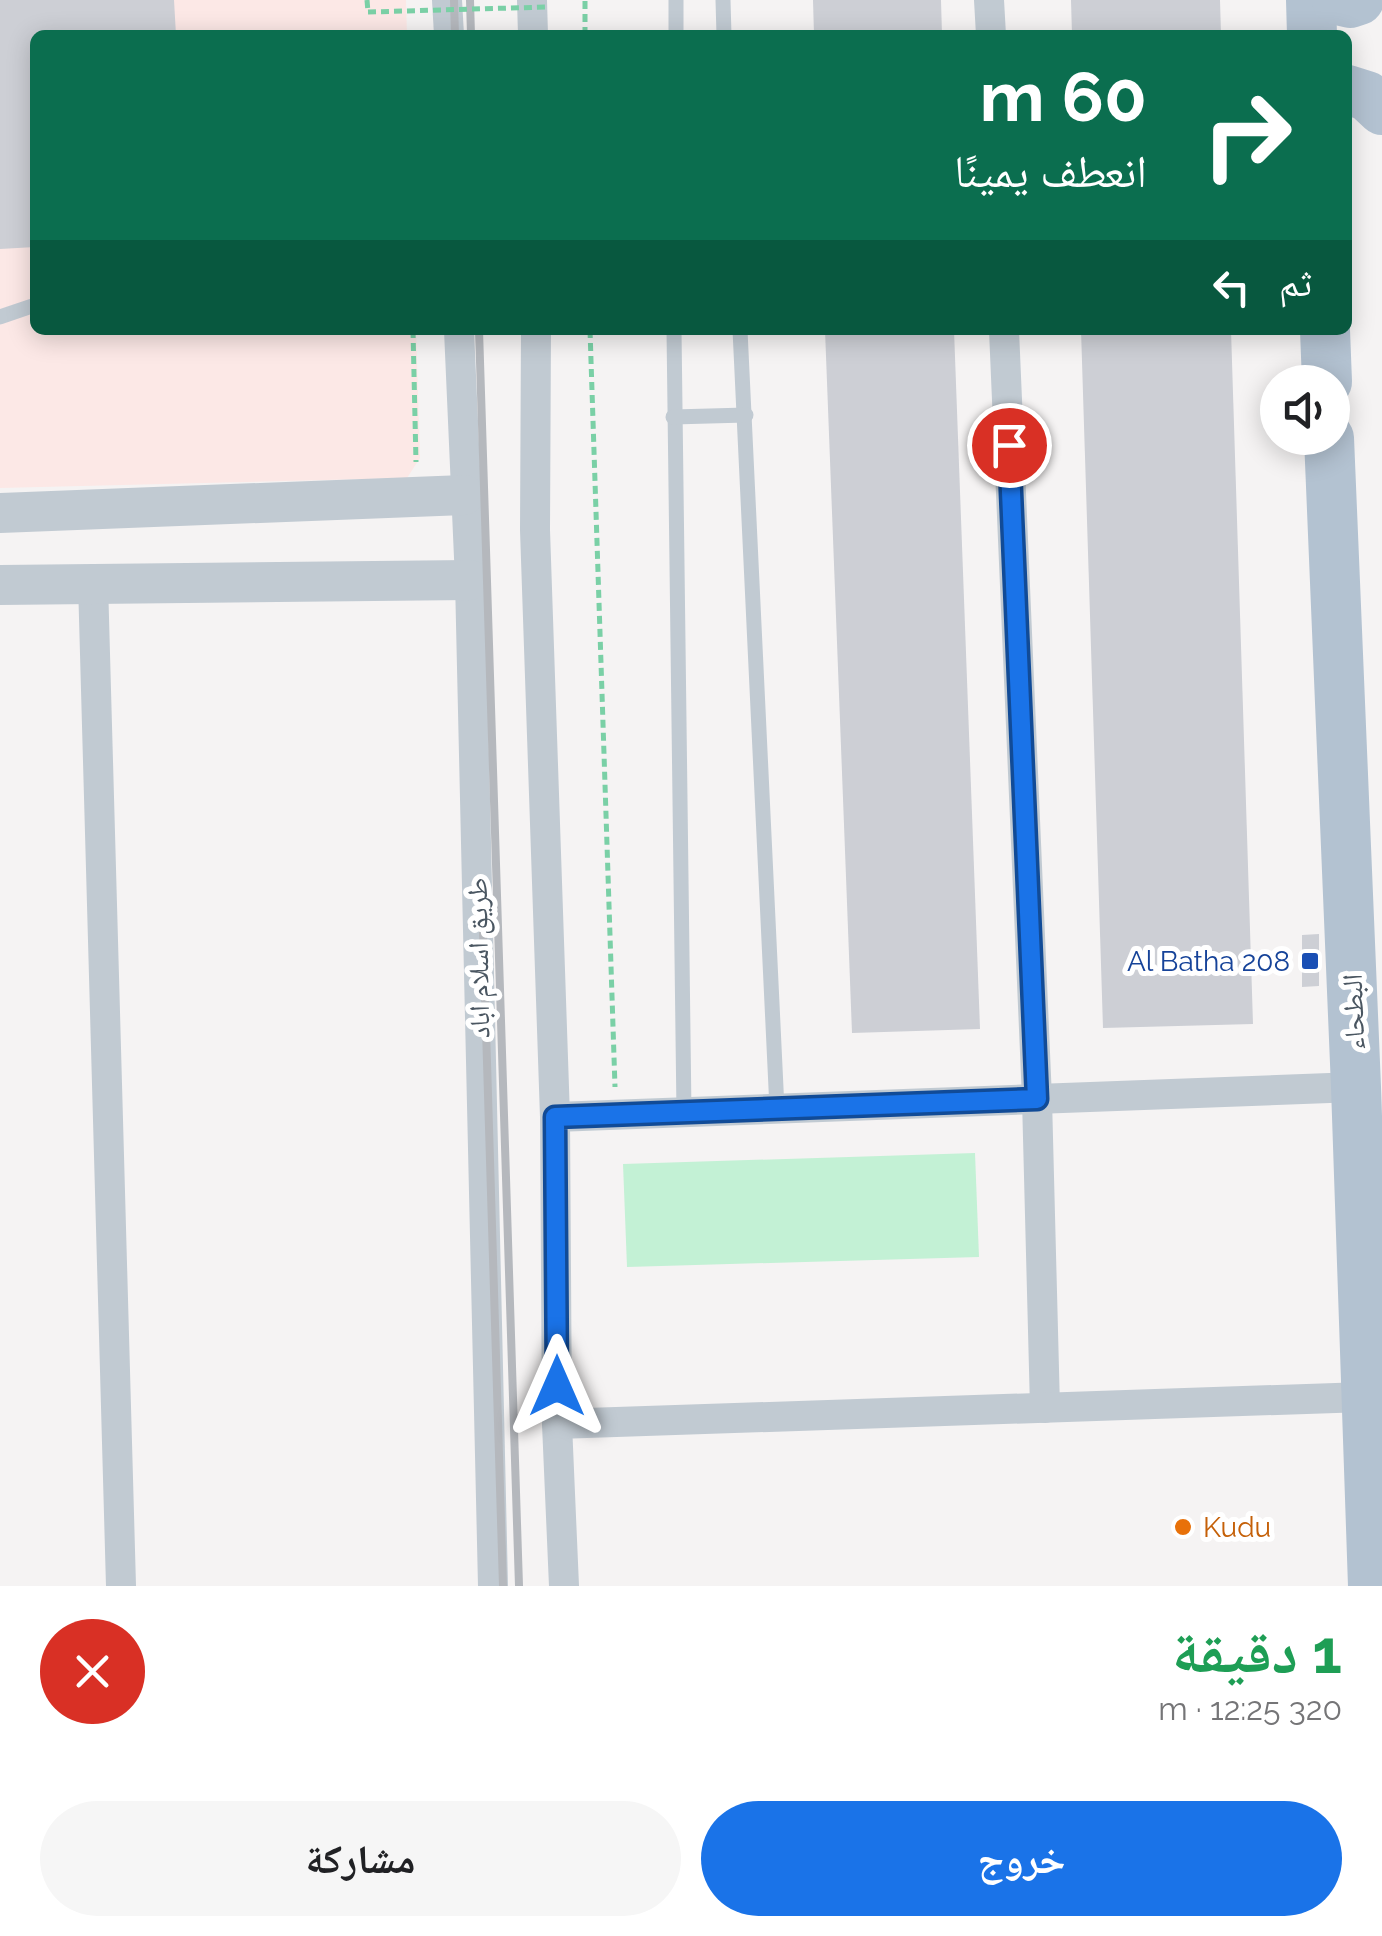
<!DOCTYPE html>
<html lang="ar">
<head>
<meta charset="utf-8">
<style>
  :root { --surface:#fff; --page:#f6f6f6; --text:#202124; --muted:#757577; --accent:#1a73e8 }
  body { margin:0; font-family:Raleway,"Noto Naskh Arabic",sans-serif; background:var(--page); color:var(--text); direction:rtl; height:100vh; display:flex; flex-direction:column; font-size:38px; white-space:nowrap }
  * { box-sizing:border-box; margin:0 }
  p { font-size:32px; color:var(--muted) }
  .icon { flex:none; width:55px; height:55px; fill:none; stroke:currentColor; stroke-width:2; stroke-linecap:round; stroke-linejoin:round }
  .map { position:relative; height:1586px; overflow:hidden; direction:ltr }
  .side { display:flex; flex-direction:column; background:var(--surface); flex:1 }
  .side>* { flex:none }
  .hud { position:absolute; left:30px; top:30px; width:1322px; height:305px; border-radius:15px; box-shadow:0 5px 25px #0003; direction:rtl; background:#0b6e4f; color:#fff; overflow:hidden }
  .controls { position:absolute; left:1260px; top:365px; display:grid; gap:20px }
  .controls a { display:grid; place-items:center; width:90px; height:90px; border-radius:50%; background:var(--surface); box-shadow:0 5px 25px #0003; font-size:50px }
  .pin { position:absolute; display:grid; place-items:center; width:85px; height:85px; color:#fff; margin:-42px; border:5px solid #fff; border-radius:50%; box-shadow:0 2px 10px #0007 }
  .me { position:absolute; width:110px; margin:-55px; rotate:0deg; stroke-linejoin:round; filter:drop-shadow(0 0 8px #0008) }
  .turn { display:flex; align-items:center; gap:35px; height:210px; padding:0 40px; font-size:45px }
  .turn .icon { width:130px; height:130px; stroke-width:2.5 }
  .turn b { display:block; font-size:70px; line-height:85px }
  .then { display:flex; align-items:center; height:95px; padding:0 40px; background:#0003; gap:20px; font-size:38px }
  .round { display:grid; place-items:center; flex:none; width:105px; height:105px; border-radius:52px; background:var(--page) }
  .headline { display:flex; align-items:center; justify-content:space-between; height:170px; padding:0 40px }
  h1 { font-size:60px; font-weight:700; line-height:75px; color:#1e9e55 }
  .cta { display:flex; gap:20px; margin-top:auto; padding:20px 40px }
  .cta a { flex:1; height:115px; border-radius:60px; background:var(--accent); color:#fff; font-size:40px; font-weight:700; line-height:115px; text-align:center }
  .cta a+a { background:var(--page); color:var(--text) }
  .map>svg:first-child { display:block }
  .medical { fill:#fce8e6 }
  .green { fill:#c3f1d5 }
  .building { fill:#cdcfd5 }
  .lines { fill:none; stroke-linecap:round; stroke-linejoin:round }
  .path { stroke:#7ad0a6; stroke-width:5; stroke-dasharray:8 5; stroke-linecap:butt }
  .service { stroke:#c1cad2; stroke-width:15 }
  .minor { stroke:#c1cad2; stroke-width:30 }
  .tertiary { stroke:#c1cad2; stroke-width:40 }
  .primary { stroke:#b3c2d1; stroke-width:50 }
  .rail { stroke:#b5b8bd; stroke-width:8 }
  .path-bridge { stroke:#7ad0a6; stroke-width:5; stroke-dasharray:8 5; stroke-linecap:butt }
  .route-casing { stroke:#114b97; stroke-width:25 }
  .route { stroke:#1a73e8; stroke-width:18 }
  .transit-dot { fill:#1a4fb4; stroke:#fff; stroke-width:4 }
  .food-dot { fill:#e8710a; stroke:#fff; stroke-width:4 }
  .labels { text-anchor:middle; stroke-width:10; stroke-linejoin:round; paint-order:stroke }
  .street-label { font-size:28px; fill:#4a5661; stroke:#fff }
  .transit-label { font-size:28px; fill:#164399; stroke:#fff; text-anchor:end }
  .food-label { font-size:28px; fill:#c56008; stroke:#fff; text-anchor:start }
</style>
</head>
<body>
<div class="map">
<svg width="1382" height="1586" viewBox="0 0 1382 1586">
  <rect width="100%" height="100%" fill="#f5f3f3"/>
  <path class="medical" d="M 0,0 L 406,0 L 407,35 L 35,35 L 35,330 L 416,330 L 420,458 L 407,478 L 0,488 Z"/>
  <path class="green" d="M 975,1153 L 979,1257 L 627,1267 L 623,1164 Z"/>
  <g class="building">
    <path d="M 0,0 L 174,0 L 176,35 L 35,35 L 35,247 L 0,249 Z"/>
    <path d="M 813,0 L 941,0 L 942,35 L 814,35 Z"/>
    <path d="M 1071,0 L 1220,0 L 1221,35 L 1072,35 Z"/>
    <path d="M 825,330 L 954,330 L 980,1029 L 852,1033 Z"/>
    <path d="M 1081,330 L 1231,330 L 1253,1024 L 1103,1028 Z"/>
    <path d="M 1319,934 L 1319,986 L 1302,987 L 1302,935 Z"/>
  </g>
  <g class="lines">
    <g class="path">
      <path d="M 367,0 L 368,12"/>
      <path d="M 585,35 L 585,0"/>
      <path d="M 413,330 L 416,462"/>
      <path d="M 590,330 L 615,1087"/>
    </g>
    <g class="service">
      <path d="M 723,0 L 724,35"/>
      <path d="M 676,35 L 676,0"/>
      <path d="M 0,317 L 35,305"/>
      <path d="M 674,330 L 684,1113"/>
      <path d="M 740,330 L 777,1109"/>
      <path d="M 673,417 L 746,415"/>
    </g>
    <g class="minor">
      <path d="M 447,0 L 449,35"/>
      <path d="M 532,0 L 533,35"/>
      <path d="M 989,0 L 991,35"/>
      <path d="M 459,330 L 470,580 L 493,1586"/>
      <path d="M 536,330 L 535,530 L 555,1117 L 557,1424 L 564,1586"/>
      <path d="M 1004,330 L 1037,1099 L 1045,1408"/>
      <path d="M 93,582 L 121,1586"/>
      <path d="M 555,1117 L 1356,1087"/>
      <path d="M 557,1424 L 1365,1397"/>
    </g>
    <g class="tertiary">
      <path d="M 0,513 L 464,495"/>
      <path d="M 0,585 L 470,580"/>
    </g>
    <g class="primary">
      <path d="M 1311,0 L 1312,35"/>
      <path d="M 1337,0 L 1350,3 L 1359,0"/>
      <path d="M 1348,90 L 1367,96 L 1382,110"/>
      <path d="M 1325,330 L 1327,382"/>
      <path d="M 1329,438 L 1356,1087 L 1373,1586"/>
    </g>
    <g class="rail">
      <path d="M 454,0 L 455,35"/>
      <path d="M 470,0 L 471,35"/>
      <path d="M 479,330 L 519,1586"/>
      <path d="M 483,931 L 503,1586"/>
    </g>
    <path class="path-bridge" d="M 368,12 L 547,7"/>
  </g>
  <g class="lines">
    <g class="route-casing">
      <path id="route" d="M 557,1386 L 555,1117 L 1037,1099 L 1009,445"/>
    </g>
    <use href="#route" class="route"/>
  </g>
  <rect class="transit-dot" x="1300" y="951" width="20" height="20" rx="5"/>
  <circle class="food-dot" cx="1183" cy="1527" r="10"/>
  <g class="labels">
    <g class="street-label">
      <text transform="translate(478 958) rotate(-91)" y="10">طريق اسلام اباد</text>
      <text transform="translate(1353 1012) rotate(-92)" y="10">البطحاء</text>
    </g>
    <g class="transit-label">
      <text x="1290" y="971">Al Batha 208</text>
    </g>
    <g class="food-label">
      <text x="1203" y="1537">Kudu</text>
    </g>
  </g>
</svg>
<div class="controls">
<a><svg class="icon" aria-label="sound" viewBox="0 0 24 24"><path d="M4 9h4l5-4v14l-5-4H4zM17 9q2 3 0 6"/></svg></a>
</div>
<div class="pin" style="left:1009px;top:445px;background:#d93025"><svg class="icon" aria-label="arrive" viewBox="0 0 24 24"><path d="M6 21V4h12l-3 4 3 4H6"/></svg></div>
<svg class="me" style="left:557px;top:1386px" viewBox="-20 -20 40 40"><path d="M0-17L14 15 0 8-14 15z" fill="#1a73e8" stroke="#fff" stroke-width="4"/></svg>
<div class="hud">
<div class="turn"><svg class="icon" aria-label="right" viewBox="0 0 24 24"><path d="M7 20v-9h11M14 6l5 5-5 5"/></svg><div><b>60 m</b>انعطف يمينًا</div></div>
<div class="then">ثم<svg class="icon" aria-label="left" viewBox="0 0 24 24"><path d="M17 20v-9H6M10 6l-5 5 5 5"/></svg></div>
</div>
</div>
<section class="side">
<div class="headline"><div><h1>1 دقيقة</h1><p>320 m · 12:25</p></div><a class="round" style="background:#d93025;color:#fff"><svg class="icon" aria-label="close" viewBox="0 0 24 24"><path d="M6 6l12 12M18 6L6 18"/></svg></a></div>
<div class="cta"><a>خروج</a><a>مشاركة</a></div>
</section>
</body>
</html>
